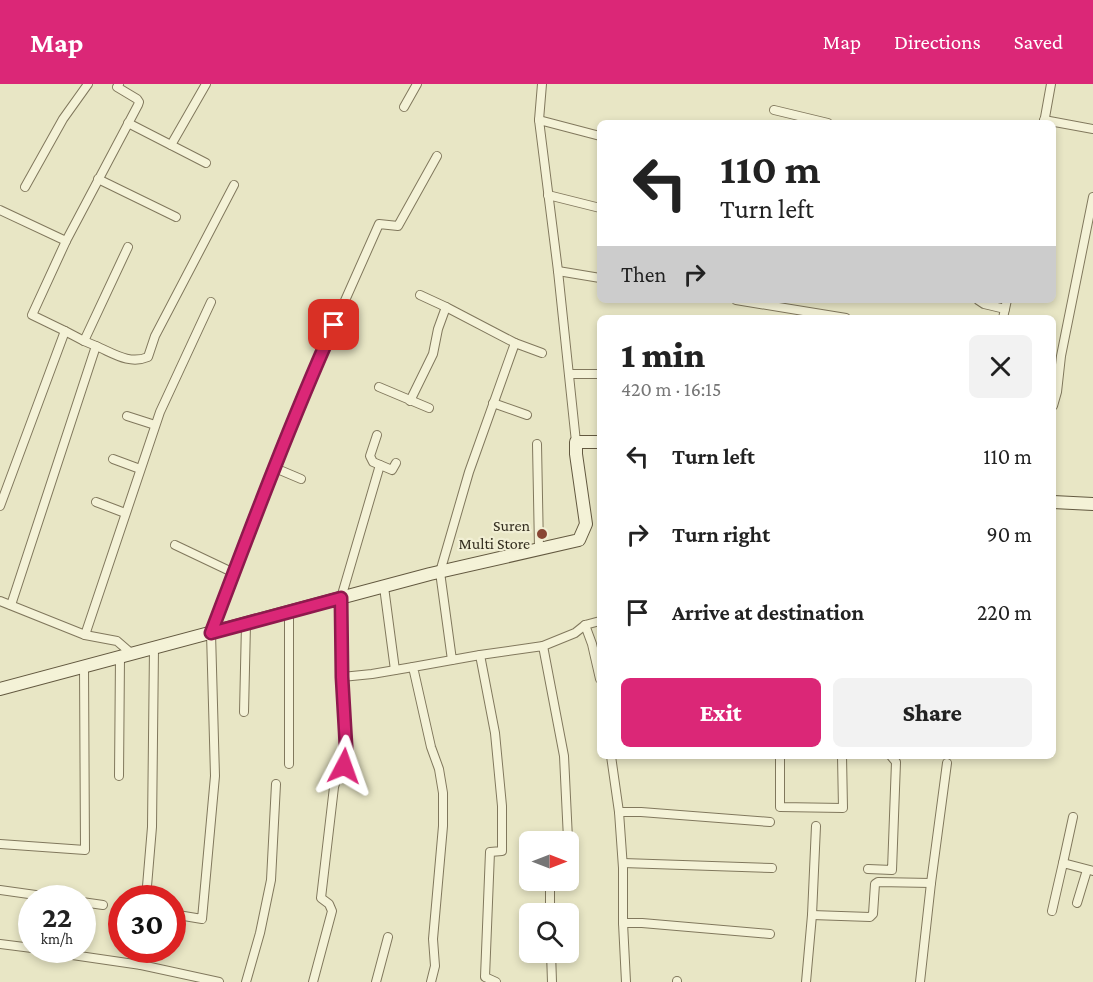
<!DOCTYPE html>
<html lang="en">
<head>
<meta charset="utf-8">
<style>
  :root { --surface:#fff; --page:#f2f2f2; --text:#222; --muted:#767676; --accent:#db2777 }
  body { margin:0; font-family:"Crimson Pro",serif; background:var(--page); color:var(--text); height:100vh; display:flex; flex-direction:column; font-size:22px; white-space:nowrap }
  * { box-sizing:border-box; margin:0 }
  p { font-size:20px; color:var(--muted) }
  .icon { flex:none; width:33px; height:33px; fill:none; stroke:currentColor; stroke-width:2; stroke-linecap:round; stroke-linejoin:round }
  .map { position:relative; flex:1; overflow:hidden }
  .panel { position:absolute; left:597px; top:231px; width:459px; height:444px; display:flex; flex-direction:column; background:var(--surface); border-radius:9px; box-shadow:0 3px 9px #0003 }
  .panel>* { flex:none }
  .banner { position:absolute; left:597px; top:36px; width:459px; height:183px; border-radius:9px; box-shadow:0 3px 9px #0003; background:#fff; color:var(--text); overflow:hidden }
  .needle { width:39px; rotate:90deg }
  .fabs { position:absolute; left:519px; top:747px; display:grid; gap:12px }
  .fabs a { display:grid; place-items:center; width:60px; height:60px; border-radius:9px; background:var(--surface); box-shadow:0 3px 9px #0003; font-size:30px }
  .speed { position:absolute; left:18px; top:801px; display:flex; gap:12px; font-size:30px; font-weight:700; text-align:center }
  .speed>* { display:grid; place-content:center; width:78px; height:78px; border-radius:50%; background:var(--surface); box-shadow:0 3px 9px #0003; line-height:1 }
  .speed small { font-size:15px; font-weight:400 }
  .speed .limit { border:9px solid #d22; background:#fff; color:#111 }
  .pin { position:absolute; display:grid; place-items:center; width:51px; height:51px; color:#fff; margin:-26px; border-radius:12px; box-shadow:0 3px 9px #0006 }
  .me { position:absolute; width:66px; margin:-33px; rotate:4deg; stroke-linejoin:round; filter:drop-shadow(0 0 4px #0008) }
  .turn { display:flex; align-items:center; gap:21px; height:126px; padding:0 24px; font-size:27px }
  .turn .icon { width:78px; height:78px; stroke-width:2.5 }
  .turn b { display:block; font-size:42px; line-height:51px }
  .then { display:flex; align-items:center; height:57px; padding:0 24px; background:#0003; gap:12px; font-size:22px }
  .round { display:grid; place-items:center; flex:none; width:63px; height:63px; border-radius:9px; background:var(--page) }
  .head { display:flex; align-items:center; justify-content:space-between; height:102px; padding:0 24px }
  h1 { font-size:36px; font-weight:800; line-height:45px }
  .primary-button { display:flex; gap:12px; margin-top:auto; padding:12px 24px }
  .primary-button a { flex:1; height:69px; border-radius:9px; background:var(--accent); color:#fff; font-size:24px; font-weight:800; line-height:69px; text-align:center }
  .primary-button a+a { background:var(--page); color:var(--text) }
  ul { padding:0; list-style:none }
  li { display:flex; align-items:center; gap:18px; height:78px; padding:0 24px }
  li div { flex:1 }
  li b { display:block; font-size:22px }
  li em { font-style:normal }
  header { display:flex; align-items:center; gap:36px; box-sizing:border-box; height:84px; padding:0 30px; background:var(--accent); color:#fff }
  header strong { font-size:28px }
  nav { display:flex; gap:33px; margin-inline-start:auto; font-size:21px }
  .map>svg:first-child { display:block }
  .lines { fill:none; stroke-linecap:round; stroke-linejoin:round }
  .street-casing { stroke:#81785d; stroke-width:10 }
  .secondary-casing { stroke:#635940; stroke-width:14 }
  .street { stroke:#f4f2d7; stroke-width:8 }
  .secondary { stroke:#f4f2d7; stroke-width:12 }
  .route-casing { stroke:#8e194d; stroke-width:15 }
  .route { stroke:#db2777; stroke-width:10 }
  .poi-dot { fill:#894634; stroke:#f1efd4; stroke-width:2 }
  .labels { text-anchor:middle; stroke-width:4.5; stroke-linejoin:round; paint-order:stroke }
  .poi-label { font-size:16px; fill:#332d1f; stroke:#f1efd4; text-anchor:end }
</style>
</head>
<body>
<header>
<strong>Map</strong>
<nav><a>Map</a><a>Directions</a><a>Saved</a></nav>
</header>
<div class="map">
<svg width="1093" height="898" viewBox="0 0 1093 898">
  <rect width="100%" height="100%" fill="#e8e6c5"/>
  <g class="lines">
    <g class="street-casing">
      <g id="street">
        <path d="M 404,23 L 417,0"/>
        <path d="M 774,26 L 828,39"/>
        <path d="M 539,36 L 542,0"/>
        <path d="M 1044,36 L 1093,45"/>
        <path d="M 128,39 L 206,79"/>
        <path d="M 1044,39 L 1051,0"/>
        <path d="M 171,61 L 206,0"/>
        <path d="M 98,95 L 176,133"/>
        <path d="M 25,103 L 63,35 L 88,0"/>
        <path d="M 548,111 L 600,124"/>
        <path d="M 0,126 L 66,157"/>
        <path d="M 558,187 L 600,194"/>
        <path d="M 420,211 L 446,223"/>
        <path d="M 736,216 L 846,234"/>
        <path d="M 978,216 L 984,220 L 1005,225"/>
        <path d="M 1003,234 L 1007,216"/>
        <path d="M 65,247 L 32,231 L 66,157 L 138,21 L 139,18 L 137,15 L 117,3 L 119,0"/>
        <path d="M 96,262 C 113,269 129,281 148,273 L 155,252 L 234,101"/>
        <path d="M 569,290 L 600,290"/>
        <path d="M 379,303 L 429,324"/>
        <path d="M 410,317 L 433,270 L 438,245 L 446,223 L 515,259"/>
        <path d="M 493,319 L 527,331"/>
        <path d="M 1053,322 L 1057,308 L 1061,272 L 1093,113"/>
        <path d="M 127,332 L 155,341"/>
        <path d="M 377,351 L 370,372 L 373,378 L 392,386 L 396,379"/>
        <path d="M 576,358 L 558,187 L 539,36 L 600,52"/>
        <path d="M 537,360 L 539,465"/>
        <path d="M 113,375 L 140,385"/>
        <path d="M 275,384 L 301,395"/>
        <path d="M 96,418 L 125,429"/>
        <path d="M 0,422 L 65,247 L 84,257 L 128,163"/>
        <path d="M 175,461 L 234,489"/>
        <path d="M 384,503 L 395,586"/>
        <path d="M 0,517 L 85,551 L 117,557 L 132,570"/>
        <path d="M 11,521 L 96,262 L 84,257"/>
        <path d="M 289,528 L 289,680"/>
        <path d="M 585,541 L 592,560 L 600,595"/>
        <path d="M 85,551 L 160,328 L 211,218"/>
        <path d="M 543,562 L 575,549 L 585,541 L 600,537"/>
        <path d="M 480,571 L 543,562 L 564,672 L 568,755"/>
        <path d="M 342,593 L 372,590 L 413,583"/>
        <path d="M 244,628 L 246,540"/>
        <path d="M 611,672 L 619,728 L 623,784 L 623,839 L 626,898"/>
        <path d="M 780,672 L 780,723 L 843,724 L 842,672"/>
        <path d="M 119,692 L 120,573"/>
        <path d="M 619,728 L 641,728 L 770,738"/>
        <path d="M 0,760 L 85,766 L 84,583"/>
        <path d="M 623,779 L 772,784"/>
        <path d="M 1063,779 L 1073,733"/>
        <path d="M 868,785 L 892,786 L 896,678 L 891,672"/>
        <path d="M 550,803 L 550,830"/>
        <path d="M 0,806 L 57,814"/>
        <path d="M 146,814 L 152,743 L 154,564"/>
        <path d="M 82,818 L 103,821"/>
        <path d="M 1077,819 L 1087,786"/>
        <path d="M 1052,827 L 1063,779 L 1093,787"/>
        <path d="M 172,830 L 202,835 L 215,692 L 211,549 L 246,456 L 307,302 L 379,140 L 398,142 L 437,72"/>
        <path d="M 812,831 L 870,833 L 873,830 L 875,800 L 878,798 L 931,799"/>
        <path d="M 623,839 L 642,839 L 770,850"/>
        <path d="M 0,860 L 32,864"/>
        <path d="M 38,866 L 141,881 L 219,898"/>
        <path d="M 551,868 L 552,898"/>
        <path d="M 141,881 L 142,866"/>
        <path d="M 677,897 L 677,898"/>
        <path d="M 246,898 L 260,849 L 271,796 L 276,700"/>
        <path d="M 313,898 L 332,827 L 329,820 L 321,814 L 334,703 C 337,692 343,683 346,672 L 342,593 L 341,514 L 380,381"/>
        <path d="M 376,898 L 388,853"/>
        <path d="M 431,898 L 435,882 L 433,855 L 443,742 L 443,709 L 439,685 L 431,663 L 413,583 L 452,576"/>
        <path d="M 496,898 L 485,893 L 490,768 L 502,767 L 502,722 L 495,649 L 480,571 L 452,576 L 440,488 L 469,388 L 515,259 L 542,269"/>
        <path d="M 806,898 L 812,831 L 816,742"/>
        <path d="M 920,898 L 931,799 L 947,679"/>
      </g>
    </g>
    <g class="secondary-casing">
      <g id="secondary">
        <path d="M 1053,418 L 1093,420"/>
        <path d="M 0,605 L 430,490 L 579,456 L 586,440 L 576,370 L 576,358 L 600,358"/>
      </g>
    </g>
    <use href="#street" class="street"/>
    <use href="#secondary" class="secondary"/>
  </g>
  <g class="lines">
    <g class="route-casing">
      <path id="route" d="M 334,241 C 289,342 250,446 211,549 L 341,514 L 342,593 L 346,662 L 346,672 L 344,682"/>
    </g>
    <use href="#route" class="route"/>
  </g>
  <circle class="poi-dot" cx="542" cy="450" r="6"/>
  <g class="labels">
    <g class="poi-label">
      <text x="530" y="447">Suren<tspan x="530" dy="18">Multi Store</tspan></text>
    </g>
  </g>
</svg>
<div class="fabs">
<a><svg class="needle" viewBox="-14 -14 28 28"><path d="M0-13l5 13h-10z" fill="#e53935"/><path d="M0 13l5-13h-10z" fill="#767676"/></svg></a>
<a><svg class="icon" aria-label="search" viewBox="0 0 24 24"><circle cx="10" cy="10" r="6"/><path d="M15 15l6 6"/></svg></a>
</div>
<div class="speed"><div>22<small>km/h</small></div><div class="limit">30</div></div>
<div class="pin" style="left:334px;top:241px;background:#d93025"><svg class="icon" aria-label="arrive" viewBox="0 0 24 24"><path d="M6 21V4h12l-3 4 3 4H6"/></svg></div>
<svg class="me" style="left:344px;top:682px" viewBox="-20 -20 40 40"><path d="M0-17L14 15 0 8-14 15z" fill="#db2777" stroke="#fff" stroke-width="4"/></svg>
<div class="banner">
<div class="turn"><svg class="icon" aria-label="left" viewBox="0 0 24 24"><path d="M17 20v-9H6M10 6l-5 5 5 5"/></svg><div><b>110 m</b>Turn left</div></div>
<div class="then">Then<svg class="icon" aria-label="right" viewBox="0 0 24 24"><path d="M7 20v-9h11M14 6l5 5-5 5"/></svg></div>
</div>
<section class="panel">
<div class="head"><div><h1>1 min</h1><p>420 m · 16:15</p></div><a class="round"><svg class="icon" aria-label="close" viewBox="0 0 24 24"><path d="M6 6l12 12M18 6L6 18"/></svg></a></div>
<ul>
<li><svg class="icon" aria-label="left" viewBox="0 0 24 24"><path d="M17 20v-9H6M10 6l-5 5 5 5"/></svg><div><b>Turn left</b></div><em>110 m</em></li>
<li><svg class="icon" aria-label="right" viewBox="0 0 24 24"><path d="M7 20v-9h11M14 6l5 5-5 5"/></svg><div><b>Turn right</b></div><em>90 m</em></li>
<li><svg class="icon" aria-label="arrive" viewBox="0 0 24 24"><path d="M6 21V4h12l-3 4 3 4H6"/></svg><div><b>Arrive at destination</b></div><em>220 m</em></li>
</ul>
<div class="primary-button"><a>Exit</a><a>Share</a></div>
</section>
</div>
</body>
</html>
